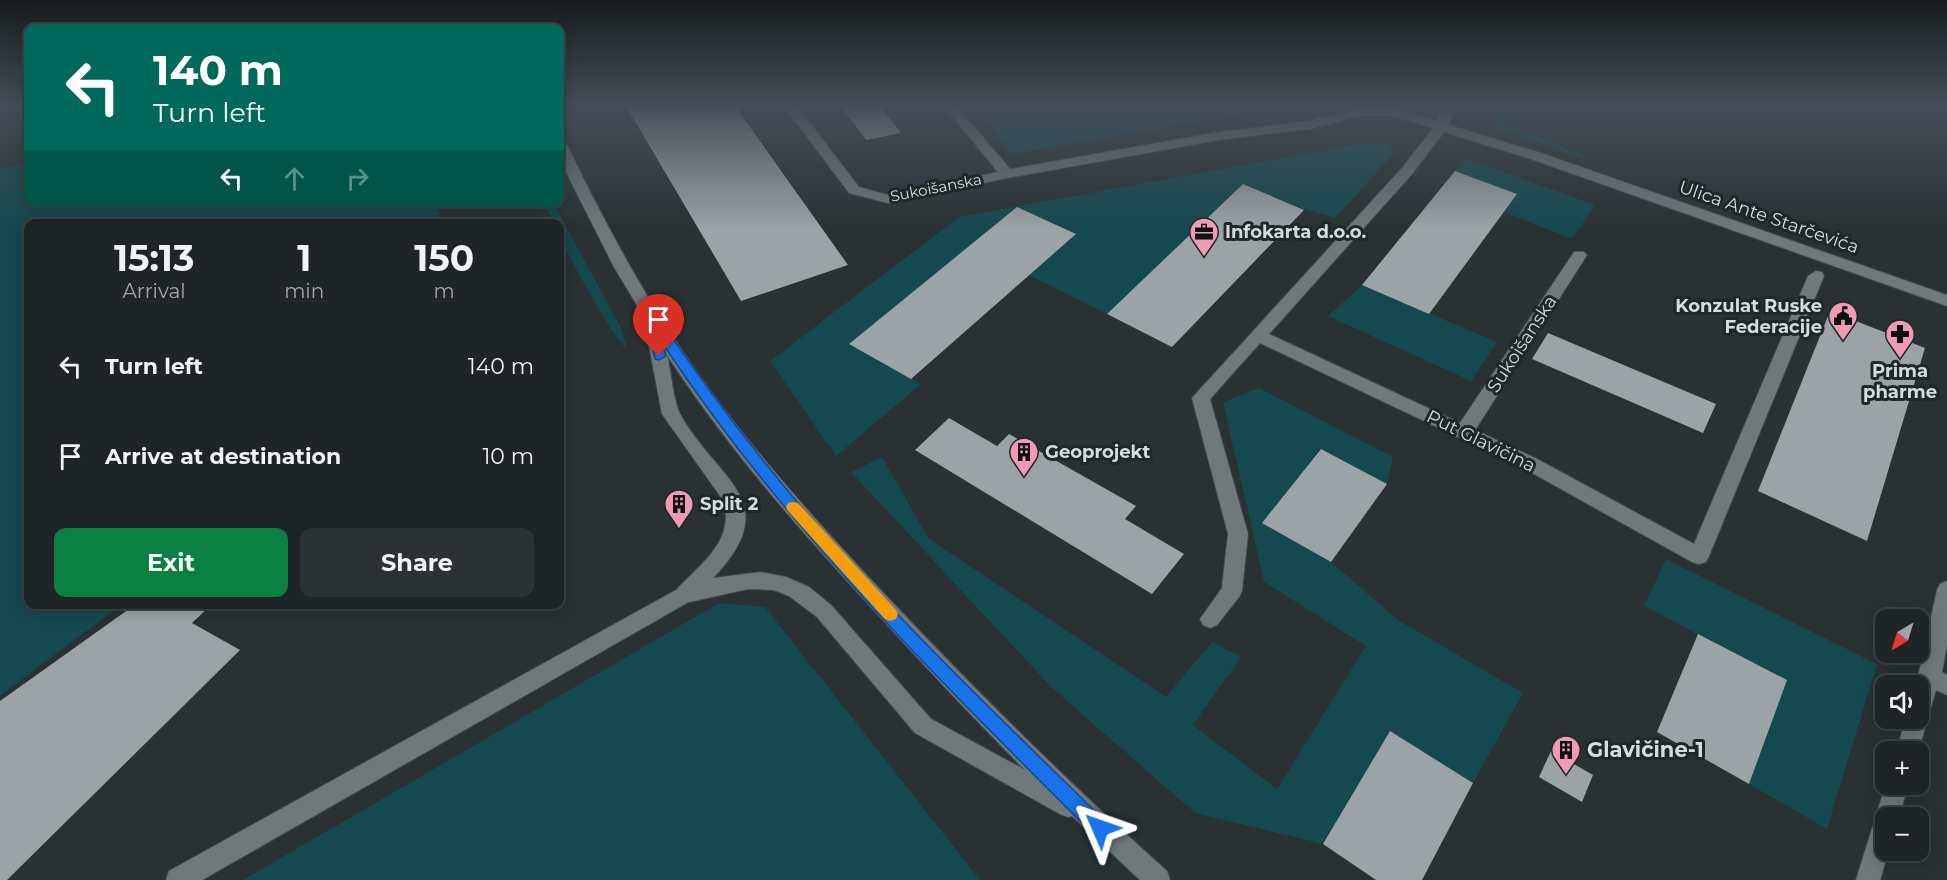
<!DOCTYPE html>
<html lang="en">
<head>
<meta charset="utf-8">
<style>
  :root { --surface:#1f2526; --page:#2c3132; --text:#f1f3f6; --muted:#a1a5a7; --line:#3c4243; --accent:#0b8043 }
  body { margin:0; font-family:Montserrat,sans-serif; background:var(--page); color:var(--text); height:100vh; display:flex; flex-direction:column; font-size:22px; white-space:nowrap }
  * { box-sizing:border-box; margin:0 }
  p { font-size:20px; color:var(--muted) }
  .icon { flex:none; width:33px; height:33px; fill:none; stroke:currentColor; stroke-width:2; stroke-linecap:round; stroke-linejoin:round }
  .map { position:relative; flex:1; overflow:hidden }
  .details { position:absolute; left:24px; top:219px; width:540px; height:390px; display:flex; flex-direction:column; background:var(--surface); border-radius:12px; box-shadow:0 3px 15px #0003,0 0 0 2px var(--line) }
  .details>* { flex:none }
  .hud { position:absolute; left:24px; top:24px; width:540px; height:183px; border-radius:12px; box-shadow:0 3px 15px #0003,0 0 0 2px var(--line); background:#00695c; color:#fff; overflow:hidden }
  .needle { width:39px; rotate:218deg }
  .controls { position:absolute; left:1875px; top:609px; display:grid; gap:12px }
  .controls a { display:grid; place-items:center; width:54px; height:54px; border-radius:12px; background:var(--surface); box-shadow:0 3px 15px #0003,0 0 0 2px var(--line); font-size:30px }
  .pin { position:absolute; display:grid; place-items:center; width:51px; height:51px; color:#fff; margin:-62px -26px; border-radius:50% 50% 50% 0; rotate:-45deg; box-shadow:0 0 6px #0007 }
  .pin .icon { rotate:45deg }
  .me { position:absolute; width:66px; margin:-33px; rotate:313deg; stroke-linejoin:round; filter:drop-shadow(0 0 4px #0008) }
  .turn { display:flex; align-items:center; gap:21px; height:126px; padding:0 30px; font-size:27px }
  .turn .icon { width:78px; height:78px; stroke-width:2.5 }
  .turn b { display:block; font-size:42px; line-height:51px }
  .lanes { display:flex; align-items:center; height:57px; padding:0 30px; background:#0003; justify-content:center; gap:30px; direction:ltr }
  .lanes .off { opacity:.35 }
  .eta { display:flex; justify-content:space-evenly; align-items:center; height:102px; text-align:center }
  .eta b { font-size:36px; font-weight:700; line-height:42px }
  .primary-button { display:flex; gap:12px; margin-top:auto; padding:12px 30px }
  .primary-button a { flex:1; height:69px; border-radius:12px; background:var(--accent); color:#fff; font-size:24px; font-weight:700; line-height:69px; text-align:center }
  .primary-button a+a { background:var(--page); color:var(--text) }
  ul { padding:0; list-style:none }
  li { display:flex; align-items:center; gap:18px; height:90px; padding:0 30px }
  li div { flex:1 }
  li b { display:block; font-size:22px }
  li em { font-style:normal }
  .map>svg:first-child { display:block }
  .green { fill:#16484f }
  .building { fill:#9aa4a6 }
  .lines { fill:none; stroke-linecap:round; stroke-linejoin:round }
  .street-casing { stroke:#444c4d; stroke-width:2 }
  .secondary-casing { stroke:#444c4d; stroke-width:2 }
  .street { fill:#6f797a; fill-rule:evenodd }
  .secondary { fill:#6f797a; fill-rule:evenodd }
  .route { fill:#1a73e8; stroke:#114b97; stroke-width:1.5 }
  .slow { fill:#f59e0b }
  .labels { text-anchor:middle; stroke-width:6; stroke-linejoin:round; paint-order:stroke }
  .far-street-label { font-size:15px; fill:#d6dcdd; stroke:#1f2728 }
  .street-label { font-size:18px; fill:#d6dcdd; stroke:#1f2728 }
  .poi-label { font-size:18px; font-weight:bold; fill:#d6dcdd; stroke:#1f2728; text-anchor:start }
  .near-poi-label { font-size:21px; font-weight:bold; fill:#d6dcdd; stroke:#1f2728; text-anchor:start }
</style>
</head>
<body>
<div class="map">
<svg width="1947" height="880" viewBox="0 0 1947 880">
  <rect width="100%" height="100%" fill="#293132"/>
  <g class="green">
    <path d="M 975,106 L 1035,106 L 1067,113 L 1072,106 L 1281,107 L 1011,154 Z"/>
    <path d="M 1499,106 L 1523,106 L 1506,125 L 1587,156 L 1584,159 L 1501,129 L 1495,124 Z"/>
    <path d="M 1385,142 L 1395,152 L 1335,218 L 1304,209 L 1243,184 L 1107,314 L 1029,275 L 1076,234 L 1017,207 L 850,343 L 921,384 L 836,456 L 770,361 L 959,217 L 1364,143 Z"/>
    <path d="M 1465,158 L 1595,205 L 1572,239 L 1504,212 L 1517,194 L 1455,171 Z"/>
    <path d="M 28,162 L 28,202 L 436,203 L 442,223 L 28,224 L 28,604 L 121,605 L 0,696 L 0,170 Z"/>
    <path d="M 544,203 L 552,203 L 555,206 L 621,328 L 627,349 C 615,341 562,248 560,233 C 559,230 560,227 560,224 L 554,223 Z"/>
    <path d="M 1362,285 L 1497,342 L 1471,381 L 1328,316 Z"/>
    <path d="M 1259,388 L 1393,457 L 1387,484 L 1320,449 L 1263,523 L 1331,562 L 1398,620 L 1523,693 L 1473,783 L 1390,731 L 1323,844 L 1195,813 L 1051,687 L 851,472 L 882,457 L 929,539 L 1166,697 L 1212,642 L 1241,657 L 1193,725 L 1277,789 L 1366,646 L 1264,582 L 1223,402 Z"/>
    <path d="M 1666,559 L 1877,664 L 1827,829 L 1749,784 L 1786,680 L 1644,606 Z"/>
    <path d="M 719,603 L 765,607 L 980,880 L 243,880 Z"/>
  </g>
  <g class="building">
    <path d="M 626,106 L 735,106 L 848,265 L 741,301 Z"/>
    <path d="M 841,106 L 880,106 L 901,133 L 866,140 Z"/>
    <path d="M 1455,171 L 1517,194 L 1429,314 L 1362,285 Z"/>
    <path d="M 1243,184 L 1304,210 L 1172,347 L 1107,314 Z"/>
    <path d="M 1017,207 L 1076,234 L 911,379 L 849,344 Z"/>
    <path d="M 1830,311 L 1925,348 L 1867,541 L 1758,491 Z"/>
    <path d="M 1548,333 L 1716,404 L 1703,433 L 1532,359 Z"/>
    <path d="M 949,418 L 997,446 L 1009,434 L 1136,506 L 1125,519 L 1184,554 L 1152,594 L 915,450 Z"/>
    <path d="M 1321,449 L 1387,484 L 1331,562 L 1262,523 Z"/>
    <path d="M 136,604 L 212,604 L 192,623 L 240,650 L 7,880 L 0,880 L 0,701 Z"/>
    <path d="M 1698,634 L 1787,680 L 1749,784 L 1657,732 Z"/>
    <path d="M 1390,731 L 1473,783 L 1422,880 L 1376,880 L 1323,844 Z"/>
    <path d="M 1551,751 L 1593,775 L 1582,802 L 1539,777 Z"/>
  </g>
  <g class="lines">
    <g class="street-casing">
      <g id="street">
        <path d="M 784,106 L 797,106 L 859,187 L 888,195 L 998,172 L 944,106 L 957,106 L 1010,169 L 1219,132 L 1309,121 L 1357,108 L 1394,108 L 1437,121 L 1444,106 L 1456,106 L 1449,125 L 1541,153 L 1947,295 L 1947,306 L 1531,159 L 1444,132 L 1412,174 L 1269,334 L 1460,423 L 1574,252 L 1584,252 L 1587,255 L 1475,430 L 1537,459 L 1694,544 L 1808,276 L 1816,271 L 1822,272 L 1824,276 L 1709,556 L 1706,562 L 1699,564 L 1692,562 L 1525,469 L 1260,343 L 1210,399 L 1248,534 L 1242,591 L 1239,597 L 1217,625 L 1210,628 L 1203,625 L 1200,619 L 1222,588 L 1228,534 L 1192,398 L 1402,168 L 1433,128 L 1393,116 L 1357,116 L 1310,129 L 1219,140 L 1007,178 L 888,203 L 849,193 Z"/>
        <path d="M 1947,581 L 1947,644 L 1942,672 L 1947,675 L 1947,695 L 1936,690 L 1918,752 L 1896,752 L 1906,718 L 1918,718 L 1918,686 L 1916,686 L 1937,590 L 1940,584 Z"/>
        <path d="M 685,585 L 692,588 L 695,594 L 692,600 L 202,880 L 166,880 L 169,871 Z"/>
        <path d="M 1886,784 L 1908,784 L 1899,818 L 1886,818 L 1886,850 L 1889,850 L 1880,880 L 1856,880 Z"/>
      </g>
    </g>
    <g class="secondary-casing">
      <path id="secondary" d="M 560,141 L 567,145 C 601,215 637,284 681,349 C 742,440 816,521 891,601 C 980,695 1071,785 1167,871 L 1170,880 L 1140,880 L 1072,816 L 1068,817 L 1060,814 L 915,733 L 817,617 L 789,596 L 774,590 L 748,589 L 685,603 L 678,600 L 675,594 L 678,588 C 703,562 736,539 723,500 L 662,414 L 645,325 L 647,322 L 614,267 L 568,176 L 560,158 ZM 667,355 C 726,446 798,528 871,607 C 921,662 972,717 1025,770 L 931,719 L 831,605 L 809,587 L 786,577 L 761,572 L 713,578 C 787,501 716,480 680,414 C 673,400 671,371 667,355 Z"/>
    </g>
    <use href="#street" class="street"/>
    <use href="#secondary" class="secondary"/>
  </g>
  <linearGradient id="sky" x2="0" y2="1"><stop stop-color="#171b1c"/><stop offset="0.46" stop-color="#434e5a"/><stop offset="1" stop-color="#434e5a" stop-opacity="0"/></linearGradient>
  <rect width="1947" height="229" fill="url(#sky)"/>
  <path class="route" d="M 652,313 L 656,314 C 705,387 758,457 815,523 C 906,629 1007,725 1106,822 L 1109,828 L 1106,835 L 1100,837 L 1094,835 C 940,681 783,526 663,344 L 666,356 L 659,360 L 655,359 L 646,317 Z"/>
  <path class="slow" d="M 793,502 L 798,503 L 896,610 L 898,614 L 896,619 L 890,621 L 885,619 L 788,511 L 786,507 L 788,503 Z"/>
  <defs>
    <g id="office-pin" transform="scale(1.5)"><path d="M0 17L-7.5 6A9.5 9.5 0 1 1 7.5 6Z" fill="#f09ab5" stroke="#1f2728"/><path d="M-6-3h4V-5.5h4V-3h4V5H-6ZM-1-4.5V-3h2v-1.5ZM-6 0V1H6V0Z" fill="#111"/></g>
    <g id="civic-pin" transform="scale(1.5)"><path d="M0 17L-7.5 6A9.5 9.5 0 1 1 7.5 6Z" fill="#f09ab5" stroke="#1f2728"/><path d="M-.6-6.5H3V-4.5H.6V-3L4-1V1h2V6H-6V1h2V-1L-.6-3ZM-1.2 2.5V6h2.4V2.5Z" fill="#111"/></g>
    <g id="pharmacy-pin" transform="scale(1.5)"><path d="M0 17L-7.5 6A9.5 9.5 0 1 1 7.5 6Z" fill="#f09ab5" stroke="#1f2728"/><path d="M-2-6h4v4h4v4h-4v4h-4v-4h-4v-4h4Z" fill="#111"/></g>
    <g id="building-pin" transform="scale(1.5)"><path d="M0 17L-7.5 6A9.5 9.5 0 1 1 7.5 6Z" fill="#f09ab5" stroke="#1f2728"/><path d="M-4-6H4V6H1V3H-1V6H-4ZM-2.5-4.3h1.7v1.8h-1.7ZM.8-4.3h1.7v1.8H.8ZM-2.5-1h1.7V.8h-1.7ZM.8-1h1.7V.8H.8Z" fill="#111"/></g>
  </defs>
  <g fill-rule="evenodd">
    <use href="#office-pin" x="1204" y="232"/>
    <use href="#civic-pin" x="1843" y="316"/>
    <use href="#pharmacy-pin" x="1900" y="334"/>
    <use href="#building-pin" x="1024" y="452"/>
    <use href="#building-pin" x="679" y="504"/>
    <use href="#building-pin" x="1566" y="750"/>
  </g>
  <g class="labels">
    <g class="far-street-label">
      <text transform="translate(936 188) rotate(-11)" y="5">Sukoišanska</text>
    </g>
    <g class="street-label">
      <text transform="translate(1769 217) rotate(19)" y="6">Ulica Ante Starčevića</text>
      <text transform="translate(1522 344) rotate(-57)" y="6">Sukoišanska</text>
      <text transform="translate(1481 441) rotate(26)" y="6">Put Glavičina</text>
    </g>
    <g class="poi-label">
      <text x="1225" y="238">Infokarta d.o.o.</text>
      <text x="1822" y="312" text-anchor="end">Konzulat Ruske<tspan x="1822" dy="21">Federacije</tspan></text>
      <text x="1900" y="377" text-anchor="middle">Prima<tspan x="1900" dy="21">pharme</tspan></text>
      <text x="1045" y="458">Geoprojekt</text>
      <text x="700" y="510">Split 2</text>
    </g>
    <g class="near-poi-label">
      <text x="1587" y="757">Glavičine-1</text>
    </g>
  </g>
</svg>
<div class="controls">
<a><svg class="needle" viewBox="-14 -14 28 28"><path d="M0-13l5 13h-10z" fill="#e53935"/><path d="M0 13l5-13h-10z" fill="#a1a5a7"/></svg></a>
<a><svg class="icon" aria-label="sound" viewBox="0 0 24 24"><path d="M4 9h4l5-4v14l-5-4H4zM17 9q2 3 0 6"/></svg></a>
<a>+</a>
<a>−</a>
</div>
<div class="pin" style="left:659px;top:356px;background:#d93025"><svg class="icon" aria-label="arrive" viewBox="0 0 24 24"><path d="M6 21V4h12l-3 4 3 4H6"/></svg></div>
<svg class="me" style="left:1100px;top:828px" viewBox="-20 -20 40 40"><path d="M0-17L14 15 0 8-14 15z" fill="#1a73e8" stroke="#fff" stroke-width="4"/></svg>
<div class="hud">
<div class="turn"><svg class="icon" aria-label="left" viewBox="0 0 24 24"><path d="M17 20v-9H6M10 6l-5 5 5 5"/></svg><div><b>140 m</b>Turn left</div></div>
<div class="lanes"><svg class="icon" aria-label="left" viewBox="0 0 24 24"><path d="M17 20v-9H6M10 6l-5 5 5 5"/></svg><svg class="icon off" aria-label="ahead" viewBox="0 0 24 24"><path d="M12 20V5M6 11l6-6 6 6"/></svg><svg class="icon off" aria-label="right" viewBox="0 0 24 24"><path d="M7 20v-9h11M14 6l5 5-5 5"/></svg></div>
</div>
<section class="details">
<div class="eta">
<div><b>15:13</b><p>Arrival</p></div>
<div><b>1</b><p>min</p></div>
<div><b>150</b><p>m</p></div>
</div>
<ul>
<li><svg class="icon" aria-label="left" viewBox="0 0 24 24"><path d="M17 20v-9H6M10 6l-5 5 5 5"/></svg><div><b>Turn left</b></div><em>140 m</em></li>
<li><svg class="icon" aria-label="arrive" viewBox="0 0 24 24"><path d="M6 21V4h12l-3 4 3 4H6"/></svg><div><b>Arrive at destination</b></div><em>10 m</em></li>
</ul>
<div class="primary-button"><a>Exit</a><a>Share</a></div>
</section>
</div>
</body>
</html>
